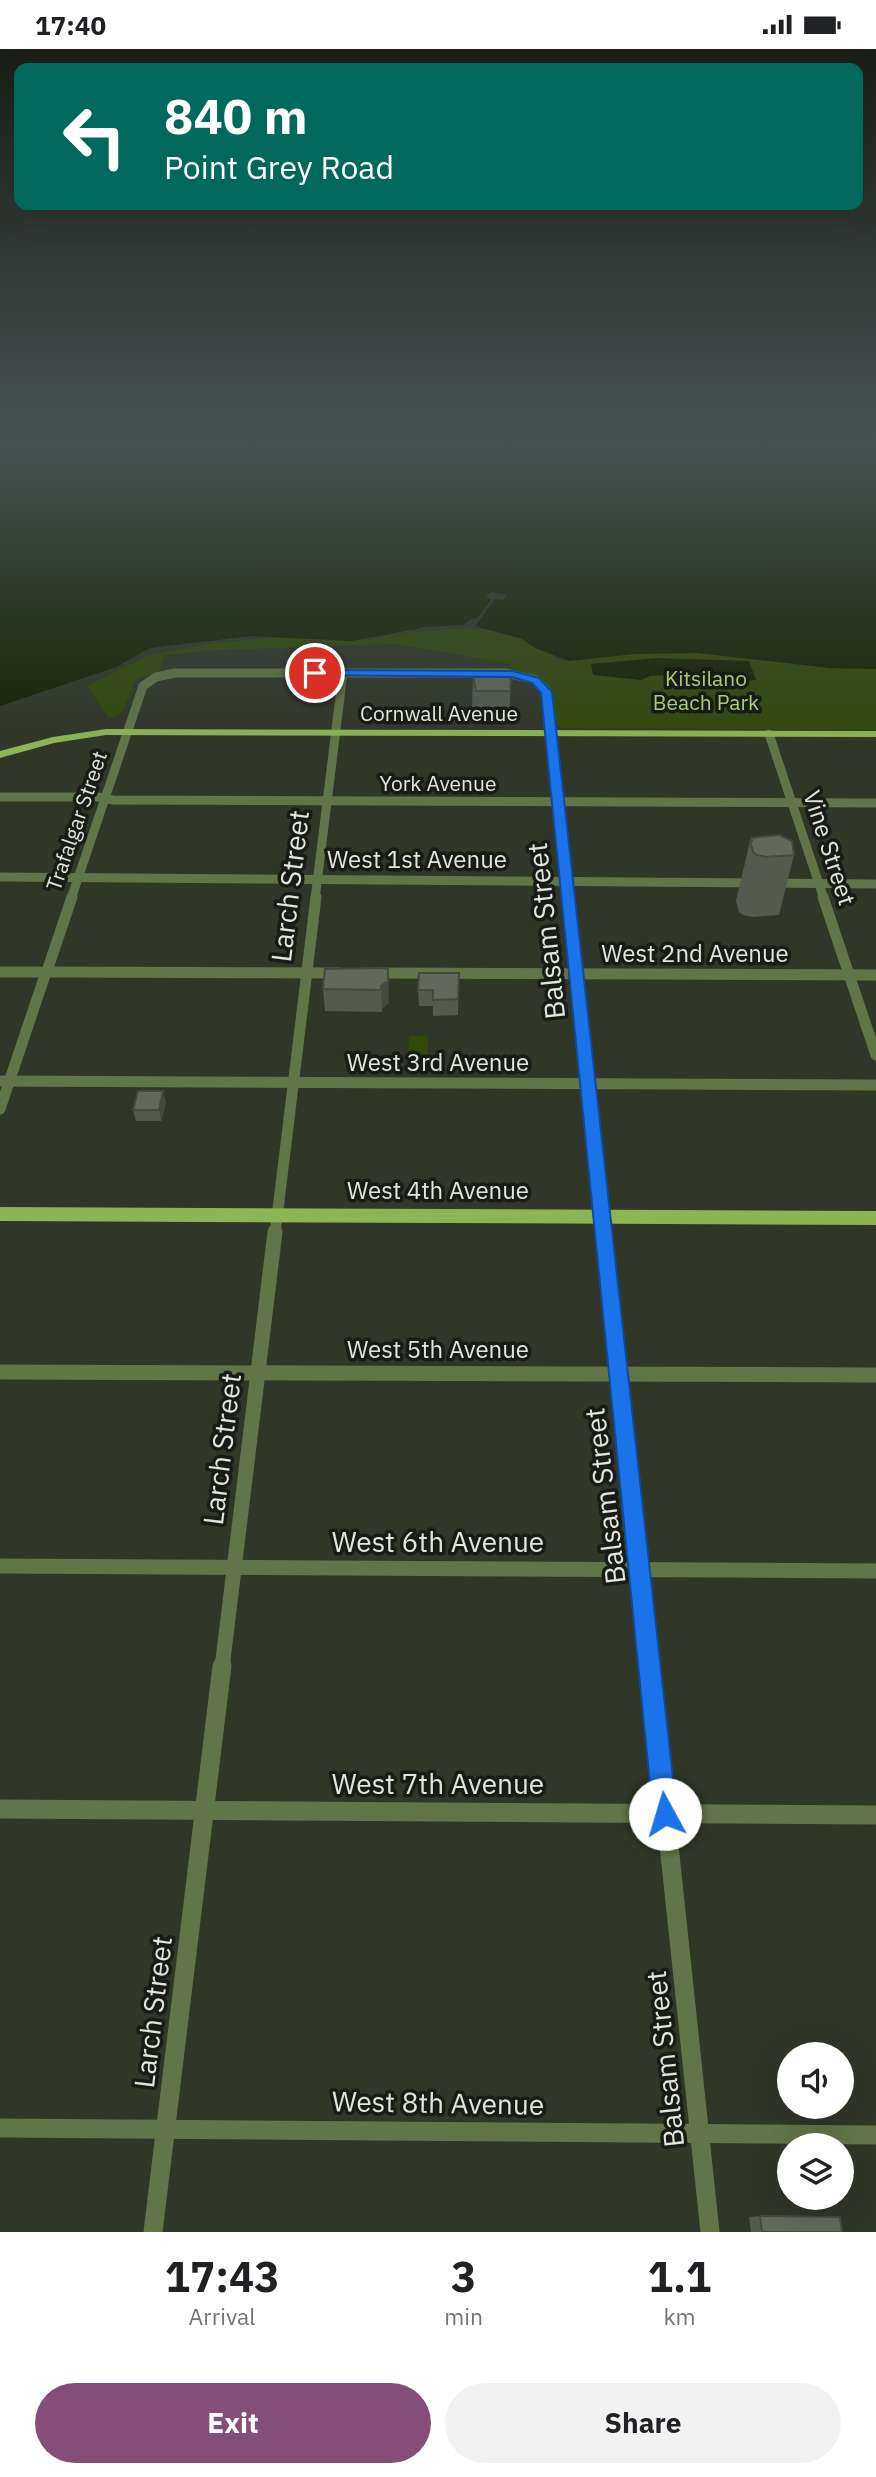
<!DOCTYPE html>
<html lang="en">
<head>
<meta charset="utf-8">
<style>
  :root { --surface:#fff; --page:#f2f2f2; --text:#202124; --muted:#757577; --accent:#844e78 }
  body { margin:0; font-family:"IBM Plex Sans",sans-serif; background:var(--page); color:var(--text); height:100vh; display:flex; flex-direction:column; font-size:26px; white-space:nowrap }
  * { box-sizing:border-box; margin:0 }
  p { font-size:23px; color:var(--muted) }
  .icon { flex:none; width:38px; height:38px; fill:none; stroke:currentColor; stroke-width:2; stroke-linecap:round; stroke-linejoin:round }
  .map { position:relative; height:2183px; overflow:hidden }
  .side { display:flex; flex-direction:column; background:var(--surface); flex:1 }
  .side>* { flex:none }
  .hud { position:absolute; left:14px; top:14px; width:849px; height:147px; border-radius:14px; box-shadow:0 7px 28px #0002; background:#00695c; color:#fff; overflow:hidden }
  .tools { position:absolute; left:777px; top:1993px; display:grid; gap:14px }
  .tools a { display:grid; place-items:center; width:77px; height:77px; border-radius:50%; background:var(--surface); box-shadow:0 7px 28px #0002; font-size:35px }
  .pin { position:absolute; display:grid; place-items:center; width:60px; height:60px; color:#fff; margin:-30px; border:4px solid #fff; border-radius:50%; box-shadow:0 2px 7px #0007 }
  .me { position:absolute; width:77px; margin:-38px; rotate:354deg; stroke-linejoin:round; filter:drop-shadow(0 0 5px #0008) }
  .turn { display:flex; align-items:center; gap:24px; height:147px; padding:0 35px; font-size:32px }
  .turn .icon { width:91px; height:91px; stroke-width:2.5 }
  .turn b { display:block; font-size:49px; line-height:60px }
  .eta { display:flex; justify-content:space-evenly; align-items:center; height:119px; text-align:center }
  .eta b { font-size:42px; font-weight:800; line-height:49px }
  .cta { display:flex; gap:14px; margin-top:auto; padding:14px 35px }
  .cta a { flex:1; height:80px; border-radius:42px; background:var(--accent); color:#fff; font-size:28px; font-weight:800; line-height:80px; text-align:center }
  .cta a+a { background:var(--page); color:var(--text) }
  .status { display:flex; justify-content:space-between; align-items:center; height:49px; padding:0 35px; background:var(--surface); direction:ltr }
  .status svg { height:19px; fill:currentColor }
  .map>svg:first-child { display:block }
  .green { fill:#33490a }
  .water { fill:#152201 }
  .pier { fill:#303628 }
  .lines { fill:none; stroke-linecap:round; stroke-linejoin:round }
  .minor-far3 { stroke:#617548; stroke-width:9 }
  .minor-far2 { stroke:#617548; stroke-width:11 }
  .minor-far1 { stroke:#617548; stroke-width:15 }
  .minor { stroke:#617548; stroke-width:19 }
  .major { fill:#8eb554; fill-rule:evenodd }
  .wall { fill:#545a4d }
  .shaded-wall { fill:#454a3f }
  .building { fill:#62695a; stroke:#454a3f; stroke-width:2 }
  .route { fill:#1a73e8; stroke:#114b97; stroke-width:2 }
  .labels { text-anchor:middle; stroke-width:7; stroke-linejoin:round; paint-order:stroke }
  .far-park-label { font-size:21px; fill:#a8ce73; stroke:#191c16 }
  .far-street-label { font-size:21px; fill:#e1e5dc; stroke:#191c16 }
  .street-label { font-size:24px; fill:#e1e5dc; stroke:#191c16 }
  .near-street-label { font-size:28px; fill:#e1e5dc; stroke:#191c16 }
</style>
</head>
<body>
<div class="status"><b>17:40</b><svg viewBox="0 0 49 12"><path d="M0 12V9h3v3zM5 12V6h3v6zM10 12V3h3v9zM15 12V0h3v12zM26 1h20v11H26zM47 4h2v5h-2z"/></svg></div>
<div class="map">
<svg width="876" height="2183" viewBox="0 0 876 2183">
  <rect width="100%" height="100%" fill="#303628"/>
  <g class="green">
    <path d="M 466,576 L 524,588 L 561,612 L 635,605 L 698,604 L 830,619 L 876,620 L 876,681 L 561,679 L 557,676 L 551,639 L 534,627 L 511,619 L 511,615 L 396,595 L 216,601 L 164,606 L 160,622 L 136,631 L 121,665 L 109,669 L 87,637 L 146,607 L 214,594 L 279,588 L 372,591 L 407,581 Z"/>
    <path d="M 409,987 L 428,987 L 427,1015 L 408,1015 Z"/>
  </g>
  <g class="water">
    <path d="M 0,393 L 876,393 L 876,620 L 830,619 L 698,604 L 635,605 L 569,612 L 535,599 L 522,590 L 471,576 L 411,581 L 352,592 L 251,587 L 150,599 L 116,618 L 0,657 Z"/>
    <path d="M 657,609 L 749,612 L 756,631 L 694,635 L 668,626 L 651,627 L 641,631 L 593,626 L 591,615 Z"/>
  </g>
  <path class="pier" d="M 491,543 L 507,546 L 503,551 L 495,550 L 475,577 L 482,579 L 480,581 L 469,579 L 415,583 L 380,591 L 423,578 L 464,576 L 471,570 L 476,570 L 492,550 L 486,548 Z"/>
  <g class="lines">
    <g class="minor-far3">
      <path d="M 769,685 L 824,850"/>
      <path d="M 0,748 L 98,748 L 113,751 L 876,754"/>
      <path d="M 0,828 L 876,835"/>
      <path d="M 71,850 L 143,637 L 156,628 L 175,624 L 506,624 L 536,631 L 546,641 L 568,850"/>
      <path d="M 315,850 L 343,624"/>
    </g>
    <g class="minor-far2">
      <path d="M 568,848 L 604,1185"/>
      <path d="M 823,848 L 876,1006"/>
      <path d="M 48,919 L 72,848"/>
      <path d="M 0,923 L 40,923"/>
      <path d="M 52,923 L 339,924"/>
      <path d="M 374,924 L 876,926"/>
      <path d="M 0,1032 L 876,1036"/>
      <path d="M 0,1060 L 45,926"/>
      <path d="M 275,1185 L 316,848"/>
    </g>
    <g class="minor-far1">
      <path d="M 604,1183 L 650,1619"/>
      <path d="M 0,1323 L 876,1326"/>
      <path d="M 0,1517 L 876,1522"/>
      <path d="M 222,1619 L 275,1183"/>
    </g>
    <g class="minor">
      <path d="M 650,1617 L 710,2183"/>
      <path d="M 0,1760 L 876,1766"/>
      <path d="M 0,2079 L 876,2086"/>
      <path d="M 153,2183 L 222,1617"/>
    </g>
    <g class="major">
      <path d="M 106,680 L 876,682 L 876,688 L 106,686 L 54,694 L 0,709 L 0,702 L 53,688 Z"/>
      <path d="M 0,1158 L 876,1162 L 876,1176 L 0,1172 Z"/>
    </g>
  </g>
  <g class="wall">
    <path d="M 473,628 L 511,628 L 509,672 L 475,672 L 472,658 Z"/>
    <path d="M 751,789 L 794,806 L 779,866 L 752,868 L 743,866 L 739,863 L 736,852 L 750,792 L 751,792 Z"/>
    <path d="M 384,919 L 389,954 L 382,959 L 382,963 L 325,962 L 323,940 Z"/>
    <path d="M 459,924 L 458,966 L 433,967 L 433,957 L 419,957 L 418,941 Z"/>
    <path d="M 166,1053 L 161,1072 L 136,1072 L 133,1061 Z"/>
    <path d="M 760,2167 L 842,2183 L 751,2183 L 749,2168 Z"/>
  </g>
  <g class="shaded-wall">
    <path d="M 388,920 L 389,954 L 382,959 L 382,963 L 381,937 Z"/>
    <path d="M 163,1042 L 166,1053 L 161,1072 L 159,1061 Z"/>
  </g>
  <g class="building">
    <path d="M 473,628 L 511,628 L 510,642 L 476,642 Z"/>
    <path d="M 779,786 L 792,792 L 794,806 L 766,808 L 757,806 L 753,803 L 750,792 L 752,792 L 751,789 Z"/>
    <path d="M 384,919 L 388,920 L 388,932 L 381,937 L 381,941 L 323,940 L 325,920 Z"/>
    <path d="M 419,924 L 459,924 L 458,950 L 433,951 L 433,941 L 418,941 Z"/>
    <path d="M 138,1042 L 163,1042 L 159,1061 L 133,1061 Z"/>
    <path d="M 760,2167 L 840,2168 L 842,2183 L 762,2183 Z"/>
  </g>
  <linearGradient id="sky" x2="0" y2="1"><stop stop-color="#1a1e16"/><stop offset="0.56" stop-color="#485253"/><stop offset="1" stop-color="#485253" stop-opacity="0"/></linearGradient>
  <rect width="876" height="699" fill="url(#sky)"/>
  <path class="route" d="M 315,621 L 513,622 L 539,629 L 552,643 L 677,1765 L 673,1773 L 665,1776 L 656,1773 L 653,1765 L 541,644 L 532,634 L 512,628 L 311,626 L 311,622 Z"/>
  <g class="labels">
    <g class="far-park-label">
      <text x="706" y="637">Kitsilano<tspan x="706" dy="24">Beach Park</tspan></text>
    </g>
    <g class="far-street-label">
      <text x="439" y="672">Cornwall Avenue</text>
      <text x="438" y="742">York Avenue</text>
      <text transform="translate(77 772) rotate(-71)" y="7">Trafalgar Street</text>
    </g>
    <g class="street-label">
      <text transform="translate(829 799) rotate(72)" y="8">Vine Street</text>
      <text x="417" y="819">West 1st Avenue</text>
      <text x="695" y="913">West 2nd Avenue</text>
      <text x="438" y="1022">West 3rd Avenue</text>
      <text x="438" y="1150">West 4th Avenue</text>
      <text x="438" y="1309">West 5th Avenue</text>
    </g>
    <g class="near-street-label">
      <text transform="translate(290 837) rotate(-83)" y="10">Larch Street</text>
      <text transform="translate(546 882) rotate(-96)" y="10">Balsam Street</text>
      <text transform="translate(222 1400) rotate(-83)" y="10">Larch Street</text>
      <text transform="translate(605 1447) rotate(-97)" y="10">Balsam Street</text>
      <text x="438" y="1503">West 6th Avenue</text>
      <text x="438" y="1745">West 7th Avenue</text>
      <text transform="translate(153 1963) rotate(-83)" y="10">Larch Street</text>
      <text transform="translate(665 2010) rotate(-96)" y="10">Balsam Street</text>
      <text transform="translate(438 2054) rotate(1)" y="10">West 8th Avenue</text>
    </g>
  </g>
</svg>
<div class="tools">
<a><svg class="icon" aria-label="sound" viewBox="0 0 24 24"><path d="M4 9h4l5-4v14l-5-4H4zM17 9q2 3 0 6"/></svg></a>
<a><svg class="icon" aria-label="layers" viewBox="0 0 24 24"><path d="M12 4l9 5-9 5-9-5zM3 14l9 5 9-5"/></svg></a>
</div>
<div class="pin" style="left:315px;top:624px;background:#d93025"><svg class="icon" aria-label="arrive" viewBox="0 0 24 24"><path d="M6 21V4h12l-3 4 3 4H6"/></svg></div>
<svg class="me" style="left:665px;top:1765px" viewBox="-20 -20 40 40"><circle r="19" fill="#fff"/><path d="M0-13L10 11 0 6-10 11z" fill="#1a73e8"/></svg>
<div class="hud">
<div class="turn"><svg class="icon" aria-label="left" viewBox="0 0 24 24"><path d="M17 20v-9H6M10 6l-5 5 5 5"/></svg><div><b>840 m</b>Point Grey Road</div></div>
</div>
</div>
<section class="side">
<div class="eta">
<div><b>17:43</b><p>Arrival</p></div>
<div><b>3</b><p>min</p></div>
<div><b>1.1</b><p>km</p></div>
</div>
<div class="cta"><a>Exit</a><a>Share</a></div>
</section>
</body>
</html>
